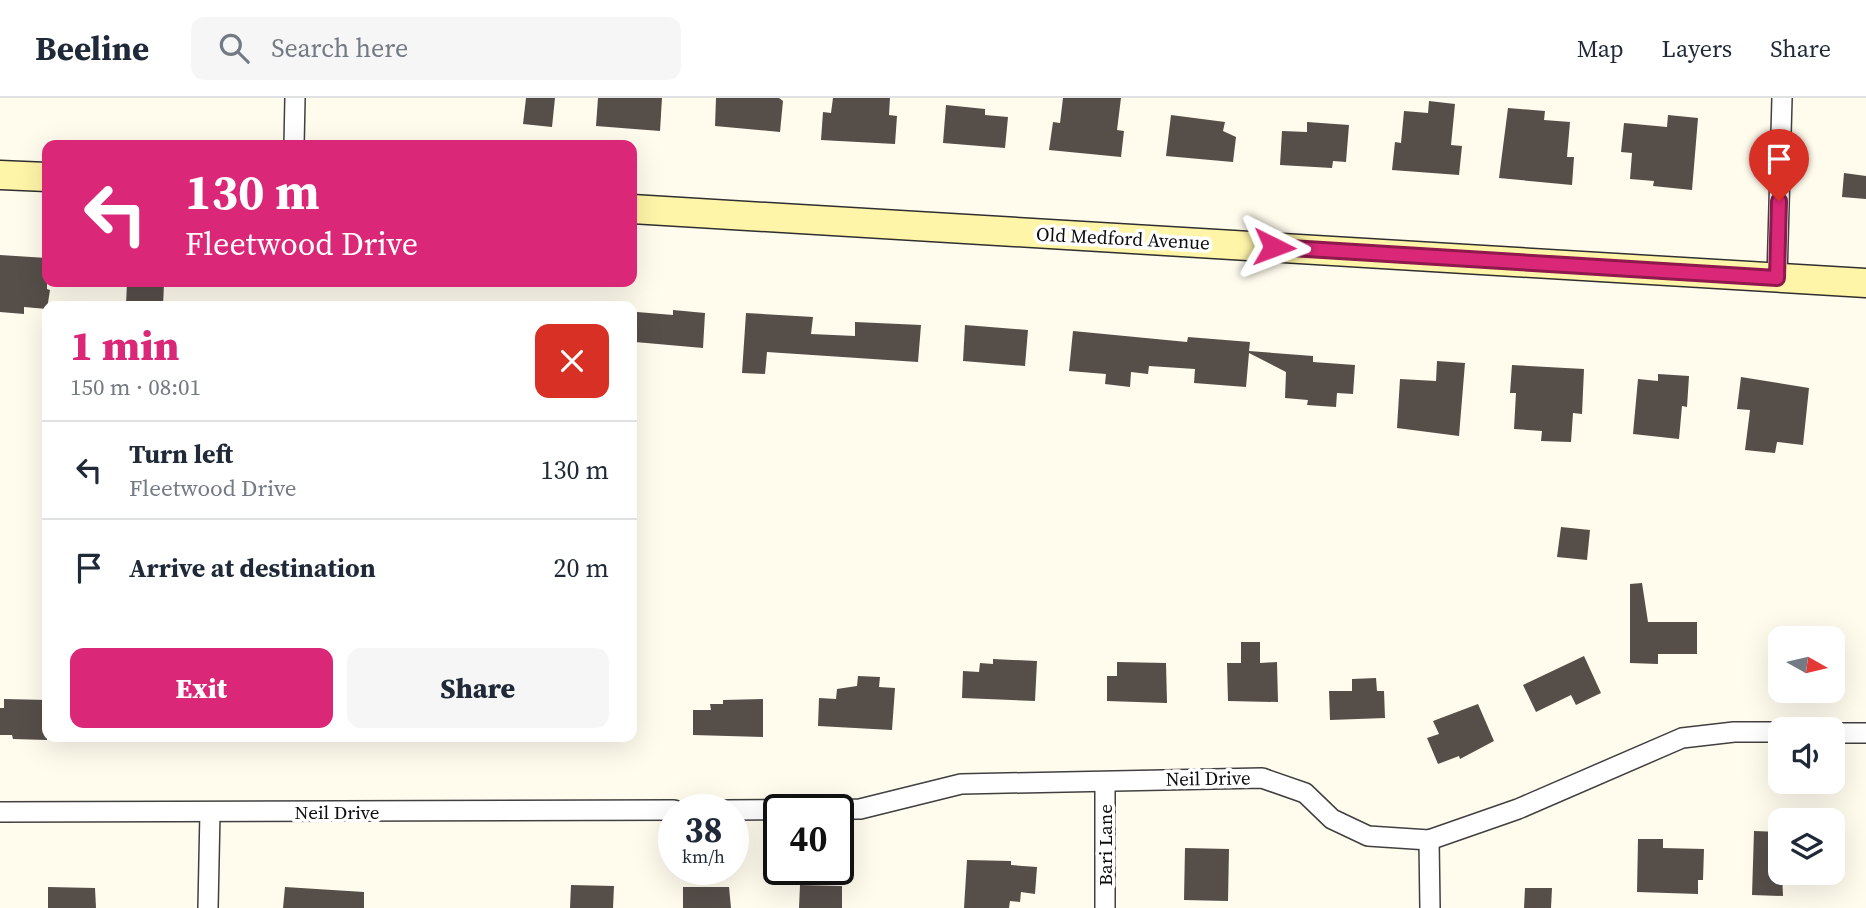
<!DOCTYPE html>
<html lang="en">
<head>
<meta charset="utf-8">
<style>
  :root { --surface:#fff; --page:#f6f6f7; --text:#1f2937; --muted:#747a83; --line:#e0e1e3; --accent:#db2777 }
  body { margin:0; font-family:"Source Serif 4",serif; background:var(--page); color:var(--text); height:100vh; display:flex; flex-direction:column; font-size:26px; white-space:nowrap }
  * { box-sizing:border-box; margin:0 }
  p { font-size:23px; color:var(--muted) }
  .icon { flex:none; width:38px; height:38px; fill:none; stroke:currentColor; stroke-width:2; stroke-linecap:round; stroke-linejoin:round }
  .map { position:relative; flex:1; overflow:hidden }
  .panel { position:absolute; left:42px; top:203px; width:595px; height:441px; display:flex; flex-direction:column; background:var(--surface); border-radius:14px; box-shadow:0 7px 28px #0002 }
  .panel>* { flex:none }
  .guide { position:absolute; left:42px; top:42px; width:595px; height:147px; border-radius:14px; box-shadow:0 7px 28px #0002; background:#db2777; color:#fff; overflow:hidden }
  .needle { width:46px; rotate:98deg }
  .fabs { position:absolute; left:1768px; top:528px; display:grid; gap:14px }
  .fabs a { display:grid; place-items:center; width:77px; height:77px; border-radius:14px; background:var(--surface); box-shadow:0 7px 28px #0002; font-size:35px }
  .speed { position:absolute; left:658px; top:696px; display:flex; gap:14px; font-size:35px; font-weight:700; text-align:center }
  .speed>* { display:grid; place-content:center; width:91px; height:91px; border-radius:50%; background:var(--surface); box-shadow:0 7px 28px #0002; line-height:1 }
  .speed small { font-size:18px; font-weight:400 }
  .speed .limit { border:4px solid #111; border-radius:10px; background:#fff; color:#111 }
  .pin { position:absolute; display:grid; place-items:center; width:60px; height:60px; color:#fff; margin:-72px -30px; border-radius:50% 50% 50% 0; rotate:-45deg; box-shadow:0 0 7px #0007 }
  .pin .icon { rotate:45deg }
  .me { position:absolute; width:77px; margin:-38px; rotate:93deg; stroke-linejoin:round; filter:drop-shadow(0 0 5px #0008) }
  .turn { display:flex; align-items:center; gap:24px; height:147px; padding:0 28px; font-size:32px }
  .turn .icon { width:91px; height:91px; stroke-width:2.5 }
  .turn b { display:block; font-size:49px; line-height:60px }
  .round { display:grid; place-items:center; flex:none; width:74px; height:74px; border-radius:14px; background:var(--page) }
  .head { display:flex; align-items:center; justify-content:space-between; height:119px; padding:0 28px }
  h1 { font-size:42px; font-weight:800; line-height:52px; color:var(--accent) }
  .primary-button { display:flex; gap:14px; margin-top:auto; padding:14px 28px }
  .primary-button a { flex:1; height:80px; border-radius:14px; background:var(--accent); color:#fff; font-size:28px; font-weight:800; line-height:80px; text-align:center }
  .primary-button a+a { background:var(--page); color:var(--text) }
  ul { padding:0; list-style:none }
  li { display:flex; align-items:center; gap:21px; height:98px; padding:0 28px; border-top:2px solid var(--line) }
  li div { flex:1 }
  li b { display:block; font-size:26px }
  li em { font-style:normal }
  header { display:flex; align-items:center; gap:42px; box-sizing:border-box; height:98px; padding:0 35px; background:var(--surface); border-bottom:2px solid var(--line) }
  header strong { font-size:33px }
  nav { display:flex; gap:38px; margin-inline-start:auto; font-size:24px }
  .search { width:490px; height:63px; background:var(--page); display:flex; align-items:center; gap:18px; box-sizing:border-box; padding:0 24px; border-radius:14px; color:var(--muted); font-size:26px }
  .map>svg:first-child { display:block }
  .building { fill:#564e49 }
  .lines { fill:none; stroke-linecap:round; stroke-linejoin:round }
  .street-casing { stroke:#404040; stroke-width:22 }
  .secondary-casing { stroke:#2f2f2f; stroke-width:31 }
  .street { stroke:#fff; stroke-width:19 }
  .secondary { stroke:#fff5a8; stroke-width:28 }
  .route-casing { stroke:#8e194d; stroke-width:18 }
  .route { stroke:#db2777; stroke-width:12 }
  .labels { text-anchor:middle; stroke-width:7; stroke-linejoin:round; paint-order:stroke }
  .street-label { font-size:19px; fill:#0d0d0d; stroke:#fff }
</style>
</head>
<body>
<header>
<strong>Beeline</strong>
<div class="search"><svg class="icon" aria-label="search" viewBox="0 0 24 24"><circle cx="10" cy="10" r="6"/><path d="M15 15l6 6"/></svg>Search here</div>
<nav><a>Map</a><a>Layers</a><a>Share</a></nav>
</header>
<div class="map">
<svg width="1866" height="810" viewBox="0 0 1866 810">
  <rect width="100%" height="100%" fill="#fffbed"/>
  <g class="building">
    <path d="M 526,0 L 555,0 L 552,29 L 523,26 Z"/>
    <path d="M 598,0 L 662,0 L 660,33 L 596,28 Z"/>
    <path d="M 716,0 L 779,0 L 783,3 L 780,34 L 715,28 Z"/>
    <path d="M 833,0 L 890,0 L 889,17 L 897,18 L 895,46 L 821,42 L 823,14 L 831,15 Z"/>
    <path d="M 1063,0 L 1121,0 L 1117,32 L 1124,33 L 1121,59 L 1049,52 L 1053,24 L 1060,25 Z"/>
    <path d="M 1429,3 L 1455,6 L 1451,47 L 1462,48 L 1459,77 L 1392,72 L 1395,44 L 1401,45 L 1404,13 L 1428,15 Z"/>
    <path d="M 946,7 L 985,11 L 985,17 L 1008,19 L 1005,50 L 943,45 Z"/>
    <path d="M 1508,10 L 1545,13 L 1544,22 L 1570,24 L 1567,59 L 1574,59 L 1572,87 L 1499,80 Z"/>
    <path d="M 1171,17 L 1225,24 L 1223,33 L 1236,39 L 1233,64 L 1166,58 Z"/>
    <path d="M 1668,17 L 1698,20 L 1692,92 L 1653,88 L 1654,83 L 1630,81 L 1632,55 L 1621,54 L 1624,25 L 1667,29 Z"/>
    <path d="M 1307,24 L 1349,27 L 1346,64 L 1333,63 L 1332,70 L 1280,67 L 1282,33 L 1307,34 Z"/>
    <path d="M 1844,75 L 1866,78 L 1866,101 L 1842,99 Z"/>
    <path d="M 0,157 L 47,160 L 47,191 L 50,192 L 47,211 L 24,209 L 24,216 L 0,214 Z"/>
    <path d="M 127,184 L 164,186 L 163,208 L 126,208 Z"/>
    <path d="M 673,212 L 705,215 L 703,250 L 635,244 L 637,214 L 673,217 Z"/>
    <path d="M 746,215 L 813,219 L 811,236 L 855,238 L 855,224 L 921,227 L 918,264 L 767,254 L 765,276 L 742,275 Z"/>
    <path d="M 965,227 L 1028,232 L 1025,268 L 963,263 Z"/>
    <path d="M 1073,233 L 1187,244 L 1188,239 L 1250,244 L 1249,253 L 1313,258 L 1313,264 L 1355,267 L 1353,296 L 1337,295 L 1336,309 L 1307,307 L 1308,302 L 1285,300 L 1286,274 L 1249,255 L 1246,289 L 1194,285 L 1195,271 L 1149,268 L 1148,276 L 1131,274 L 1130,289 L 1105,286 L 1106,276 L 1069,273 Z"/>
    <path d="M 1437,263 L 1465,265 L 1459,338 L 1397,330 L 1400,281 L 1436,283 Z"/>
    <path d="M 1512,267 L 1584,271 L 1582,316 L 1573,315 L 1571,344 L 1541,343 L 1542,333 L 1514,331 L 1516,295 L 1510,295 Z"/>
    <path d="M 1658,276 L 1689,278 L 1687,309 L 1682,308 L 1679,341 L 1633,336 L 1638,281 L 1658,283 Z"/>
    <path d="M 1741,279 L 1809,290 L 1803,347 L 1777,344 L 1775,355 L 1745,352 L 1750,312 L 1737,311 Z"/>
    <path d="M 1561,429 L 1590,432 L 1587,462 L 1557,459 Z"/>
    <path d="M 1642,485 L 1648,524 L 1697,524 L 1697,556 L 1658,556 L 1658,566 L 1630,565 L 1630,486 Z"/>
    <path d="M 1241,544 L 1260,544 L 1260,565 L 1277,564 L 1278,604 L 1228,603 L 1227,565 L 1241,565 Z"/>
    <path d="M 1584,558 L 1601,595 L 1576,607 L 1571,597 L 1536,614 L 1523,587 Z"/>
    <path d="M 993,561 L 1037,563 L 1035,603 L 962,600 L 963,573 L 979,574 L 980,565 L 993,566 Z"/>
    <path d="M 1117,564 L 1166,565 L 1167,605 L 1107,603 L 1107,578 L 1117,578 Z"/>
    <path d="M 858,578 L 880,579 L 879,589 L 895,590 L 892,632 L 818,628 L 819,600 L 836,601 L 837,591 L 857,588 Z"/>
    <path d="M 1376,580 L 1377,593 L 1384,593 L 1385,620 L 1330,622 L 1329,593 L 1352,593 L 1352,581 Z"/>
    <path d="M 4,601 L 47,602 L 47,642 L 13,641 L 12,637 L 0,637 L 0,610 L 4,610 Z"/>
    <path d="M 763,601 L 763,639 L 693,637 L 693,612 L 711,612 L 710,606 L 723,606 L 723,602 Z"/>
    <path d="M 1478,606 L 1494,643 L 1460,661 L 1459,658 L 1438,666 L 1427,640 L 1439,636 L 1433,623 Z"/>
    <path d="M 1754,733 L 1780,734 L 1783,798 L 1752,797 Z"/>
    <path d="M 1638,741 L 1663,741 L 1663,750 L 1704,751 L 1703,782 L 1698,782 L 1698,796 L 1637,794 Z"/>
    <path d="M 1185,750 L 1229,751 L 1228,803 L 1184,802 Z"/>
    <path d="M 967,762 L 1011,763 L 1011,767 L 1037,769 L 1035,796 L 1021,794 L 1020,804 L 1010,803 L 1009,810 L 964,810 Z"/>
    <path d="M 571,787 L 614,788 L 613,810 L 570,810 Z"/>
    <path d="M 800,787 L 842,788 L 842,810 L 799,810 Z"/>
    <path d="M 48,789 L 95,790 L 96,810 L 48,810 Z"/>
    <path d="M 285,789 L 364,794 L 364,810 L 283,810 Z"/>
    <path d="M 683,789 L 729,789 L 731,810 L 683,810 Z"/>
    <path d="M 1525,790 L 1552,790 L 1551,810 L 1524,810 Z"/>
  </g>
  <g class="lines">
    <g class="street-casing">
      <g id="street">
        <path d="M 294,47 L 295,0"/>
        <path d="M 1777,180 L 1782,0"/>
        <path d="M 1832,635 L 1866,635"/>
        <path d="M 727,712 L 860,711 L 961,686 L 1262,680 L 1305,695 L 1332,721 L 1368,738 L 1429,742 L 1518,711 L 1682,640 L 1734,634 L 1780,634"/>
        <path d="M 0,714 L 674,712"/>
        <path d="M 1429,742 L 1430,810"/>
        <path d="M 208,810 L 210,714"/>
        <path d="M 1105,810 L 1105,684"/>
      </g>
    </g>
    <g class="secondary-casing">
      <g id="secondary">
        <path d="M 0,77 L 47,79"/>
        <path d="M 632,111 L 1866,185"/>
      </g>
    </g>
    <use href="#street" class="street"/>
    <use href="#secondary" class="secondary"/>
  </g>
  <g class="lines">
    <g class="route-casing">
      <path id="route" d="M 1274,149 L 1777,180 L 1779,103"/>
    </g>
    <use href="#route" class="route"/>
  </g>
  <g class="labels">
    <g class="street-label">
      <text transform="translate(1123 140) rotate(3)" y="7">Old Medford Avenue</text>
      <text transform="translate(1208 680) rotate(-1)" y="7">Neil Drive</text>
      <text x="337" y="721">Neil Drive</text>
      <text transform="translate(1105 747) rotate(-90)" y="7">Bari Lane</text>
    </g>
  </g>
</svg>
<div class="fabs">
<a><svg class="needle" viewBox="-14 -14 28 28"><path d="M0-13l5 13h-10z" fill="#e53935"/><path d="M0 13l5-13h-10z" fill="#747a83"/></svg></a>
<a><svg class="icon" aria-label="sound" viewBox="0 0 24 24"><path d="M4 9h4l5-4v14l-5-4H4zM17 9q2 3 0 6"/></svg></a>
<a><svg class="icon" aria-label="layers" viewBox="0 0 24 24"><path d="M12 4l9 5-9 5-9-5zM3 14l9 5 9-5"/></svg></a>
</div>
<div class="speed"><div>38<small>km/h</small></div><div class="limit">40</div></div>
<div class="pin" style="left:1779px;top:103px;background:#d93025"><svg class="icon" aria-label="arrive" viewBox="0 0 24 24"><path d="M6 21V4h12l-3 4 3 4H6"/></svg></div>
<svg class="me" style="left:1274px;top:149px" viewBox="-20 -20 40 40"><path d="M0-17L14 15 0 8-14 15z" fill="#db2777" stroke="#fff" stroke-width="4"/></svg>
<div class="guide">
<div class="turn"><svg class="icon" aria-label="left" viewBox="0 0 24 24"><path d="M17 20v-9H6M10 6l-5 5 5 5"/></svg><div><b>130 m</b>Fleetwood Drive</div></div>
</div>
<section class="panel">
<div class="head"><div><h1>1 min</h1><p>150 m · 08:01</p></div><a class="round" style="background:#d93025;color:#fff"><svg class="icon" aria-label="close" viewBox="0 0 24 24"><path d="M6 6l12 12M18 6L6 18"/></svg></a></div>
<ul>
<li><svg class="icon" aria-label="left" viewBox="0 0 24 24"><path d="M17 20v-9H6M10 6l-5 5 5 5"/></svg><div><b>Turn left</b><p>Fleetwood Drive</p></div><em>130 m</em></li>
<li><svg class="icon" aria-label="arrive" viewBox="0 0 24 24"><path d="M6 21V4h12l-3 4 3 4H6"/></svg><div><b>Arrive at destination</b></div><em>20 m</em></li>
</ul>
<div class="primary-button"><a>Exit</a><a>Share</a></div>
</section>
</div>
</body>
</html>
